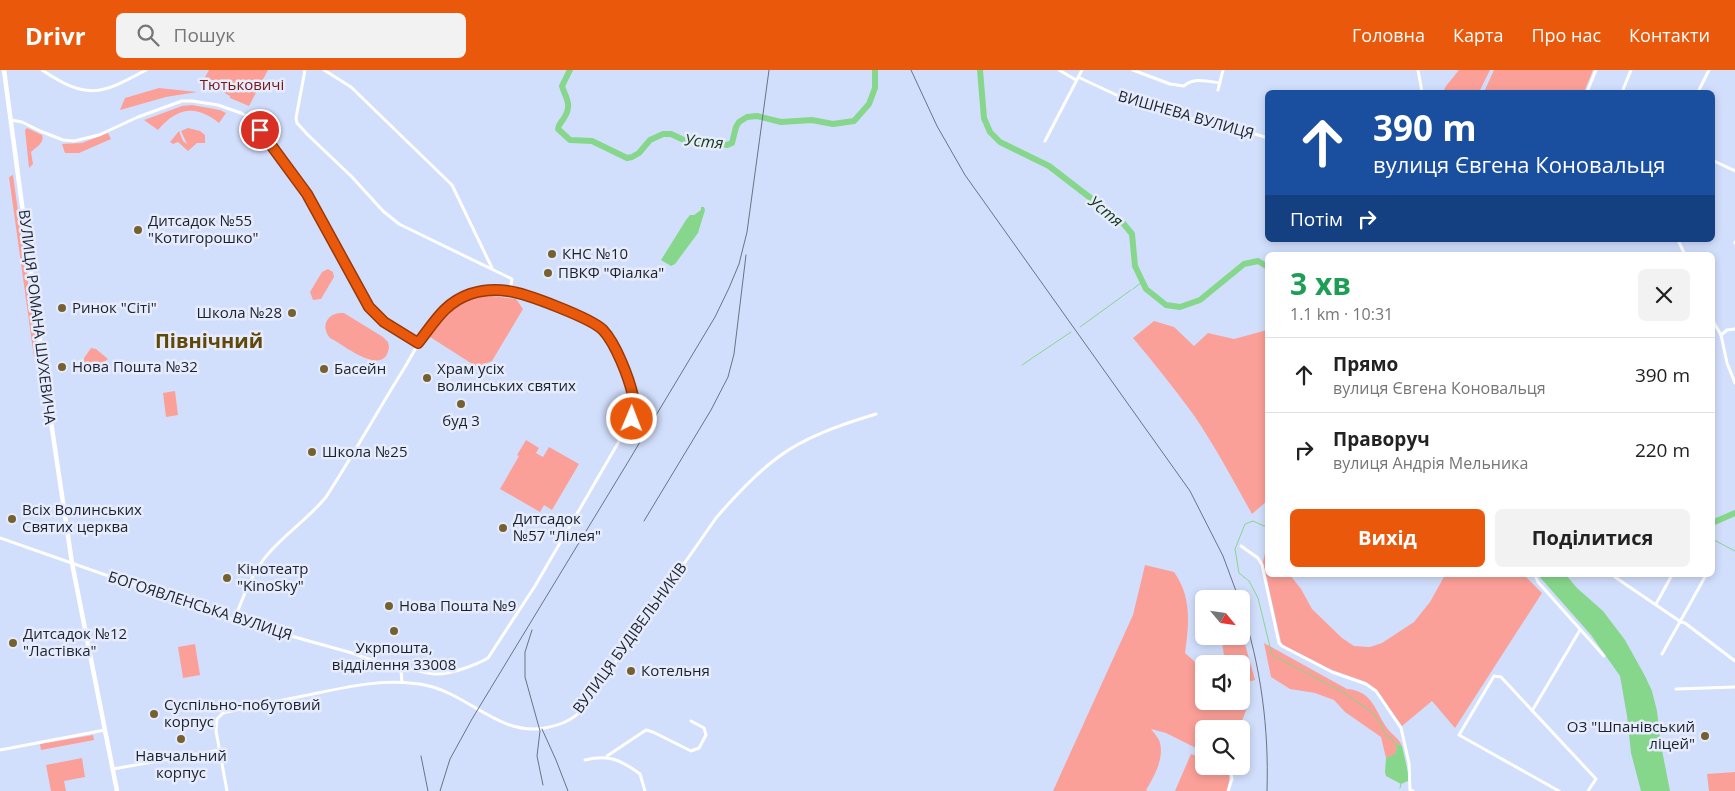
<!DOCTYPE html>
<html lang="uk">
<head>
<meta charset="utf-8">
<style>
  :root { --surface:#fff; --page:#f2f2f2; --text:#222; --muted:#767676; --line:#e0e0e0; --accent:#ea580c }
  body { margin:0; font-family:"Open Sans",sans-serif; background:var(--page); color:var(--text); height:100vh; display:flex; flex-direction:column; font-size:19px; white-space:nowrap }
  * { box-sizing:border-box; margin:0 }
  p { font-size:16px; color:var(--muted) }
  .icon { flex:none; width:28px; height:28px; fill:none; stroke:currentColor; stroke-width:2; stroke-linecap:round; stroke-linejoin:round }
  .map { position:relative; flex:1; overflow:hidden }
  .drawer { position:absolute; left:1265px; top:182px; width:450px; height:325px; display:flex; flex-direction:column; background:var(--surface); border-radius:8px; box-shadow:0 2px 8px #0003 }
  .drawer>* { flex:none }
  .banner { position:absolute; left:1265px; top:20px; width:450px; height:152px; border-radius:8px; box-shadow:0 2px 8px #0003; background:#1a4fa0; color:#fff; overflow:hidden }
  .needle { width:32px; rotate:119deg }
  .fabs { position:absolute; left:1195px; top:520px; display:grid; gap:10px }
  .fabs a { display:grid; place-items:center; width:55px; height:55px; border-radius:8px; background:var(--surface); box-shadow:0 2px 8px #0003; font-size:25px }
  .pin { position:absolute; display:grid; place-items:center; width:42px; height:42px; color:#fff; margin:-21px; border:2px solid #fff; border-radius:50%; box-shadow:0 1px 5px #0007 }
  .me { position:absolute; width:55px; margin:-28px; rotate:1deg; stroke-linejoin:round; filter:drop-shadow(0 0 4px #0008) }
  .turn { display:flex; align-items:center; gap:18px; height:105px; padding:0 25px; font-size:22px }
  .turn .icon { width:65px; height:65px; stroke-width:2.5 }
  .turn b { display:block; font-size:35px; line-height:42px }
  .then { display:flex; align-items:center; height:48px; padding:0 25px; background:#0003; gap:10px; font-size:19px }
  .round { display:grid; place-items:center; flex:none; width:52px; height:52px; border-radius:8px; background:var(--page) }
  .overview { display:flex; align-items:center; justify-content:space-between; height:85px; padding:0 25px }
  h1 { font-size:30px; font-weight:700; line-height:38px; color:#1e9e55 }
  .action { display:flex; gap:10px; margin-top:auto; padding:10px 25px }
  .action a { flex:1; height:58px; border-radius:8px; background:var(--accent); color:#fff; font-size:20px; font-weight:700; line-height:58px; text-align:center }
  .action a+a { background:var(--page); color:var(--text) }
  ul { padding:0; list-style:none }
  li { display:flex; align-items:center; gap:15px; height:75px; padding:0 25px; border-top:1px solid var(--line) }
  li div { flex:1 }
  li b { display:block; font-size:19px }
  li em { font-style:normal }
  header { display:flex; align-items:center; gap:30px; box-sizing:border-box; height:70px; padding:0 25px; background:var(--accent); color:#fff }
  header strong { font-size:24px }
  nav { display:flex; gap:28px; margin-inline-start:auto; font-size:18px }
  .search { width:350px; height:45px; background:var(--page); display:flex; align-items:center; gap:12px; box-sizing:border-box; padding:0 18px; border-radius:8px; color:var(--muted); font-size:19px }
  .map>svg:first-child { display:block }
  .green { fill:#fba098 }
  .water { fill:#86d78b }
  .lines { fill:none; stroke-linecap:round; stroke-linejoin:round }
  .stream { stroke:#86d78b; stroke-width:1 }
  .river { stroke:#86d78b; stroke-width:6 }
  .minor { stroke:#fff; stroke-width:3 }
  .major { stroke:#fff; stroke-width:4.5 }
  .rail { stroke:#697286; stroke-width:1 }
  .route-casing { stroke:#983908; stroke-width:12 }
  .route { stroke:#ea580c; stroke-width:9 }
  .poi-dot { fill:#766030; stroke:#e6ecfb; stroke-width:2 }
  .labels { text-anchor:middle; stroke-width:5; stroke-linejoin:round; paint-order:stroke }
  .park-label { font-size:15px; fill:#761718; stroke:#e6ecfb }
  .street-label { font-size:15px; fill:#1b212e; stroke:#e6ecfb }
  .poi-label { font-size:15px; fill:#1b212e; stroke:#e6ecfb; text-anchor:start }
  .water-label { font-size:16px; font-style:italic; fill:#143517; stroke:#e6ecfb }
  .district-label { font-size:20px; font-weight:bold; fill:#60480b; stroke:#e6ecfb }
</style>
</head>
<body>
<header>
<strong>Drivr</strong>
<div class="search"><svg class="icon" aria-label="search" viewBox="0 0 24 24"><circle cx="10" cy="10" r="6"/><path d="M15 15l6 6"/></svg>Пошук</div>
<nav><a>Головна</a><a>Карта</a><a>Про нас</a><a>Контакти</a></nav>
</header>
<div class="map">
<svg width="1735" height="721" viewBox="0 0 1735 721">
  <rect width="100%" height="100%" fill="#d2dffc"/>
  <g class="green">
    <path d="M 209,0 L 268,0 L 249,36 L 230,28 L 230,26 L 203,11 Z"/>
    <path d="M 1459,0 L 1490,0 L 1479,22 L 1443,22 L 1446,16 Z"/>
    <path d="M 1494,0 L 1593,0 L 1584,22 L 1484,22 Z"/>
    <path d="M 159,18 L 197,22 L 166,27 L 120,40 L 125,28 Z"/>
    <path d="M 192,35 L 220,40 L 226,43 L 219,53 C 195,34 177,38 158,60 L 144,50 L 182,36 Z"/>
    <path d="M 27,58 L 42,65 C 45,73 36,77 31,82 L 33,94 L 29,98 L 25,60 Z"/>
    <path d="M 188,58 L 200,61 L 205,65 L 205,73 L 197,73 L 188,81 L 178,72 L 173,74 L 170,72 L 179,61 L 183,71 L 187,74 L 181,61 Z"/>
    <path d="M 108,63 L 111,69 L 79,83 L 65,83 L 62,74 L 82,73 Z"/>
    <path d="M 13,105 L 38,286 L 34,287 L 9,107 Z"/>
    <path d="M 328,199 L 333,202 L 334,207 L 321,229 L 313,230 L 310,222 L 322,202 Z"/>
    <path d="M 484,225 L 516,229 L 523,239 L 492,291 L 477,297 L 430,267 C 439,244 460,229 484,225 Z"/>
    <path d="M 339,243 L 344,243 L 383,267 L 388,272 L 389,277 C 385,309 344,275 330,268 C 321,257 326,245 339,243 Z"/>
    <path d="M 1154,251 L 1174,257 L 1194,276 L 1208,263 L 1234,269 L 1267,260 L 1267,431 L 1252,444 C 1233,410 1215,376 1193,344 C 1174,318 1154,293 1133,268 Z"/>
    <path d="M 91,278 L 96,279 L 108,289 L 89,304 L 85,301 L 84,288 Z"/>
    <path d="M 175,321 L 178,345 L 166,347 L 163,323 Z"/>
    <path d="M 526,370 L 539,378 L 536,383 L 543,387 L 549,377 L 579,394 L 552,440 L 544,435 L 540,442 L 500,419 L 519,386 L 517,385 Z"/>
    <path d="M 1267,481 L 1268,505 L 1290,505 L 1301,519 L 1312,539 L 1342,568 L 1354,576 L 1370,577 L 1382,573 L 1414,552 L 1430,532 L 1445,505 L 1527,505 L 1526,507 L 1542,523 L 1455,658 L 1432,631 L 1402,656 L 1377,620 L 1366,612 L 1332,600 L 1283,575 L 1281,572 L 1263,492 L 1265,483 Z"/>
    <path d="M 1145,495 L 1174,502 C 1192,527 1189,554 1185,583 L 1204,600 L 1204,631 L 1241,631 L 1248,635 L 1239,659 L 1204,659 L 1204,682 L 1166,663 L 1151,659 C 1154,663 1159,668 1160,673 C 1164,689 1154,707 1146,720 L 1148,721 L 1053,721 L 1133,545 Z"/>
    <path d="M 1241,560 L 1255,610 L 1241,614 L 1241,594 L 1225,594 L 1222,571 L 1207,574 L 1206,566 L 1241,566 Z"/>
    <path d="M 1264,573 L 1347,619 C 1373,621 1375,641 1387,658 C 1393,666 1398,667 1402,676 L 1395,673 L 1397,677 L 1395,685 L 1386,688 L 1381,667 L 1345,642 L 1334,630 L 1315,623 L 1290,619 L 1271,607 Z"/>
    <path d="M 195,574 L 200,605 L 183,608 L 178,577 Z"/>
    <path d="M 93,665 L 94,670 L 41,680 L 40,674 Z"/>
    <path d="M 1191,684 L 1204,689 L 1204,696 L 1227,697 C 1231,705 1229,712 1227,721 L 1175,721 Z"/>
    <path d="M 82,688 L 85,707 L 64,711 L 66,721 L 51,721 L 46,695 Z"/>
    <path d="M 1735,702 L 1735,721 L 1709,721 L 1707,704 Z"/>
  </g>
  <g class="water">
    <path d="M 701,137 L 704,137 L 705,140 L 698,163 L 675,194 L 671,196 L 661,190 L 686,150 L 690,145 L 694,145 L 701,140 Z"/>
    <path d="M 1538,505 L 1566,505 L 1577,518 L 1603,541 L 1625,570 L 1645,606 L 1652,621 L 1657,641 L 1661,675 L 1670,721 L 1641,721 L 1631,683 L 1627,646 L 1620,606 L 1591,565 Z"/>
    <path d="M 1393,672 L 1402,676 L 1408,702 L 1408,711 L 1401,714 L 1386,706 L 1385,702 L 1386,688 L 1395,684 L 1397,677 Z"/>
  </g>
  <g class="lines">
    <g class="stream">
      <path d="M 1133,219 L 1142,212"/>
      <path d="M 1080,257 L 1131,220"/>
      <path d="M 1022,295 L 1071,262"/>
      <path d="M 1268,454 L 1264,456 L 1253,451 L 1245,454 L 1235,479 L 1239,503 L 1249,511 L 1258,528 L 1272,585 L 1346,624 L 1372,642 L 1380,653 L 1386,666 L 1391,667 L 1393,672"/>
      <path d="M 1712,469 L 1735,481"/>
      <path d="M 1400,718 L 1401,714"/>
    </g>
    <g class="river">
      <path d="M 570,0 L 562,16 C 565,27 573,34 564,48 C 561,53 559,53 558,59 L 570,70 L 592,71 L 627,88 L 632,87 L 639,83 L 650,70 L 663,64 L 671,64 L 686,71 L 711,71 L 727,75 L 732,73 L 736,57 L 739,52 L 747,47 L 757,46 L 781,52 L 812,50 L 833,54 L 854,51 L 869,34 L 875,18 L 875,0"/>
      <path d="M 980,0 L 984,48 L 990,62 L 1000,72 L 1049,96 L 1123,153 L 1132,164 L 1135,196 L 1146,219 L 1166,235 L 1180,237 L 1200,230 L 1244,194 L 1258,191 L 1268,197"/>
      <path d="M 1712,453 L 1735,443"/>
    </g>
    <g class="minor">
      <path d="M 42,0 C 87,30 100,25 146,0"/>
      <path d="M 305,0 L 296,48 L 297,53 L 308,65 L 352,107 L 383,141 L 399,154 L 508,207 L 512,209 L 510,221"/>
      <path d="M 324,0 L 351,17 L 452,115 L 492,198"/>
      <path d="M 1059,0 L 1076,10"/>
      <path d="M 1133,0 L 1170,14 L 1184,16 C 1193,7 1207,11 1220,13"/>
      <path d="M 1418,0 L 1422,22"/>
      <path d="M 1078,7 L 1125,29 L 1214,55 L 1226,55 L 1268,68"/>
      <path d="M 1218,20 L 1223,0"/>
      <path d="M 1587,22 L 1596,0"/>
      <path d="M 1622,22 L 1631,0"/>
      <path d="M 1698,22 L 1709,0"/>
      <path d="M 11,50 L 22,52 L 40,61 L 63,70 L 74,71 L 99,65 L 138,47 L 182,31 L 192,31 L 218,35 L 241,43 L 250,48 L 260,60 L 307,124 L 369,237 L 384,252 L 419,273"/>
      <path d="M 1045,71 L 1082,0"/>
      <path d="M 1712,90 L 1735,101"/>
      <path d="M 1678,170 L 1685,185"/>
      <path d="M 1735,172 L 1735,173"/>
      <path d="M 1712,249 L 1721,265 L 1727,293 L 1735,313"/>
      <path d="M 1721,265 L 1727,260 L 1735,259"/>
      <path d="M 0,468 L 234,550 L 352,583 L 401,601"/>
      <path d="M 1241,476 L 1258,488 L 1262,495 L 1279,573 L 1282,576 L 1332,602 L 1366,614 L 1376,621 L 1401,658 L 1409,693 L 1410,720 L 1413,721"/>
      <path d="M 1535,505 L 1538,512 L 1604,586"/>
      <path d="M 1612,505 L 1681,552 L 1685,553 L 1735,591"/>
      <path d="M 1656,534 L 1672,505"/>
      <path d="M 234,550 C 243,528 252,502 268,484 C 286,463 309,448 326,427 C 354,384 378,340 405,297 C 416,279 425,258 440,243 C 449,234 460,227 472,223 C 498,215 521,225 545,234 C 562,240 580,244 594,254 C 616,269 638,323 632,349 L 535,516 L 488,588 C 476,595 449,605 435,604 C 423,604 412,596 401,601"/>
      <path d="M 1662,584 L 1706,505"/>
      <path d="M 401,601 L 402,612"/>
      <path d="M 1676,619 L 1735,617"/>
      <path d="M 1532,641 L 1580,560"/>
      <path d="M 0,680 L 105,660"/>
      <path d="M 607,686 L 646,660 L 653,662 L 691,681 L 699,678 L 706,665 L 704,658 L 691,651"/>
      <path d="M 585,690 C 609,684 621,690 640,704 L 645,721"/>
      <path d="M 113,699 L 220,680"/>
      <path d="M 227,721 L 216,661 L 217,649 L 223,643 C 253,636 283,630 313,624 C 351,616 390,607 429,616 C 470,626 500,666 545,658 C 560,655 571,651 582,640 L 716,448 C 735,426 754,405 777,388 C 804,367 843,354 876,344"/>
      <path d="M 1228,721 L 1232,709 L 1230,696"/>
      <path d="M 1559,721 L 1459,665 L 1494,606 L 1501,607 L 1596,709 L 1588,721"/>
    </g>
    <path class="major" d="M 4,0 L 50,345 L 72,493 L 117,721"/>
    <g class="rail">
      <path d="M 911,0 L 937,56 L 965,105 L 1190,421 L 1223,486 L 1239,529"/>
      <path d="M 644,451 L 711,340 L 728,307 L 734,284 L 746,185"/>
      <path d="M 1241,536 C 1261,596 1269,658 1267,721"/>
      <path d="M 532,560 L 525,582 L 525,607 L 540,661 L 537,686 L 543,715"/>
      <path d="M 542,659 L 556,690 L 568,721"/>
      <path d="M 421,686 L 428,721"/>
      <path d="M 440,721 L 450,689 L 472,649 L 628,392 L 715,247 L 729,218 L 739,194 L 747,162 L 769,0"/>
    </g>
  </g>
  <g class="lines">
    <g class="route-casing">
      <path id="route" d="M 260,60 L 307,124 L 369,237 L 384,252 L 418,273 C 434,253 444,233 470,224 C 482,220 495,219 508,221 C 525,223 591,248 603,260 C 616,274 629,308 633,326 C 635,334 634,341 632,349"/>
    </g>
    <use href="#route" class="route"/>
  </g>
  <g class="poi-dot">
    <circle cx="138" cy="160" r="5"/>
    <circle cx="552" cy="184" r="5"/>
    <circle cx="548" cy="203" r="5"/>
    <circle cx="62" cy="238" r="5"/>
    <circle cx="292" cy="243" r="5"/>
    <circle cx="62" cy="297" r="5"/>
    <circle cx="324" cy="299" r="5"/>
    <circle cx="427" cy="308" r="5"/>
    <circle cx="461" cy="334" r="5"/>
    <circle cx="312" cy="382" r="5"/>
    <circle cx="12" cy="449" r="5"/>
    <circle cx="503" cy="458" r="5"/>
    <circle cx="227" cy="508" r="5"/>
    <circle cx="389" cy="536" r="5"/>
    <circle cx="394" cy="561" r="5"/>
    <circle cx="13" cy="573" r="5"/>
    <circle cx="631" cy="601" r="5"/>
    <circle cx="154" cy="644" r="5"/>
    <circle cx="1705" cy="666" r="5"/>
    <circle cx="181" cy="669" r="5"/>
  </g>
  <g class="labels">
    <g class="park-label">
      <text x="242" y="20">Тютьковичі</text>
    </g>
    <g class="street-label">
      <text transform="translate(1186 45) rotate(16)" y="5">ВИШНЕВА ВУЛИЦЯ</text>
      <text transform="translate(37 247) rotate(83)" y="5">ВУЛИЦЯ РОМАНА ШУХЕВИЧА</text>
      <text transform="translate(200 536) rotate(18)" y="5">БОГОЯВЛЕНСЬКА ВУЛИЦЯ</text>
      <text transform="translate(630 568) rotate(-54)" y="5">ВУЛИЦЯ БУДІВЕЛЬНИКІВ</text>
    </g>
    <g class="poi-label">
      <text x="148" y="156">Дитсадок №55<tspan x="148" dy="17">"Котигорошко"</tspan></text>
      <text x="562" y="189">КНС №10</text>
      <text x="558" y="208">ПВКФ "Фіалка"</text>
      <text x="72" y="243">Ринок "Сіті"</text>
      <text x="282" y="248" text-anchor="end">Школа №28</text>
      <text x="72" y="302">Нова Пошта №32</text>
      <text x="334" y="304">Басейн</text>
      <text x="437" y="304">Храм усіх<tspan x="437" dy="17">волинських святих</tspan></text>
      <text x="461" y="356" text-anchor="middle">буд 3</text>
      <text x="322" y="387">Школа №25</text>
      <text x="22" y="445">Всіх Волинських<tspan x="22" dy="17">Святих церква</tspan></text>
      <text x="513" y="454">Дитсадок<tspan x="513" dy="17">№57 "Лілея"</tspan></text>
      <text x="237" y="504">Кінотеатр<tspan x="237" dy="17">"KinoSky"</tspan></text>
      <text x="399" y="541">Нова Пошта №9</text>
      <text x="23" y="569">Дитсадок №12<tspan x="23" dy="17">"Ластівка"</tspan></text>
      <text x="394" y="583" text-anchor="middle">Укрпошта,<tspan x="394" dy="17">відділення 33008</tspan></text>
      <text x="641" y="606">Котельня</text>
      <text x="164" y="640">Суспільно-побутовий<tspan x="164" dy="17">корпус</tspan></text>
      <text x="1695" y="662" text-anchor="end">ОЗ "Шпанівський<tspan x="1695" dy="17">ліцей"</tspan></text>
      <text x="181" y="691" text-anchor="middle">Навчальний<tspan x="181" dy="17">корпус</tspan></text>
    </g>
    <g class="water-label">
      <text transform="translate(704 71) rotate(5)" y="6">Устя</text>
      <text transform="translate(1106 141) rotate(39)" y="6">Устя</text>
    </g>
    <g class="district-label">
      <text x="209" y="278">Північний</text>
    </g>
  </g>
</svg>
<div class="fabs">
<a><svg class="needle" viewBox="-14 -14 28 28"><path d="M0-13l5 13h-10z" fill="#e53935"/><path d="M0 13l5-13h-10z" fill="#767676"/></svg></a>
<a><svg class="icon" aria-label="sound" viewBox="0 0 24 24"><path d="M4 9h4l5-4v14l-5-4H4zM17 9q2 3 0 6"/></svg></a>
<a><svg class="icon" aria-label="search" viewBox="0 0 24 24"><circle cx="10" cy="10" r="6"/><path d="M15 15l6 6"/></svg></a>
</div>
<div class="pin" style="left:260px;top:60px;background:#d93025"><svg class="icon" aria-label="arrive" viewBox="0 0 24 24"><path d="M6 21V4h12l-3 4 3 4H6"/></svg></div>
<svg class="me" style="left:632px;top:349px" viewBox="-20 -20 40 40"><circle r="17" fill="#ea580c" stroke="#fff" stroke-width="3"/><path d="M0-11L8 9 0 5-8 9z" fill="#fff"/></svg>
<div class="banner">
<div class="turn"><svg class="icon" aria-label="ahead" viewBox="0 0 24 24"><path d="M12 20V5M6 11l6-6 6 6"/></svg><div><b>390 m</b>вулиця Євгена Коновальця</div></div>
<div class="then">Потім<svg class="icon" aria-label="right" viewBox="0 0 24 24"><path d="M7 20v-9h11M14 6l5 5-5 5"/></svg></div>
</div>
<section class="drawer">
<div class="overview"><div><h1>3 хв</h1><p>1.1 km · 10:31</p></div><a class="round"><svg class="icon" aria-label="close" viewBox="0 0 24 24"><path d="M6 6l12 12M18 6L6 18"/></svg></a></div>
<ul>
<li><svg class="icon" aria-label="ahead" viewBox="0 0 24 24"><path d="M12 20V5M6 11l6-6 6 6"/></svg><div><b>Прямо</b><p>вулиця Євгена Коновальця</p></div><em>390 m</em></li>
<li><svg class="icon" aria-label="right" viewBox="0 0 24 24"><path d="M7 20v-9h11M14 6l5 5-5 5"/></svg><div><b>Праворуч</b><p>вулиця Андрія Мельника</p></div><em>220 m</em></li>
</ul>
<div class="action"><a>Вихід</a><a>Поділитися</a></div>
</section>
</div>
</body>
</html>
